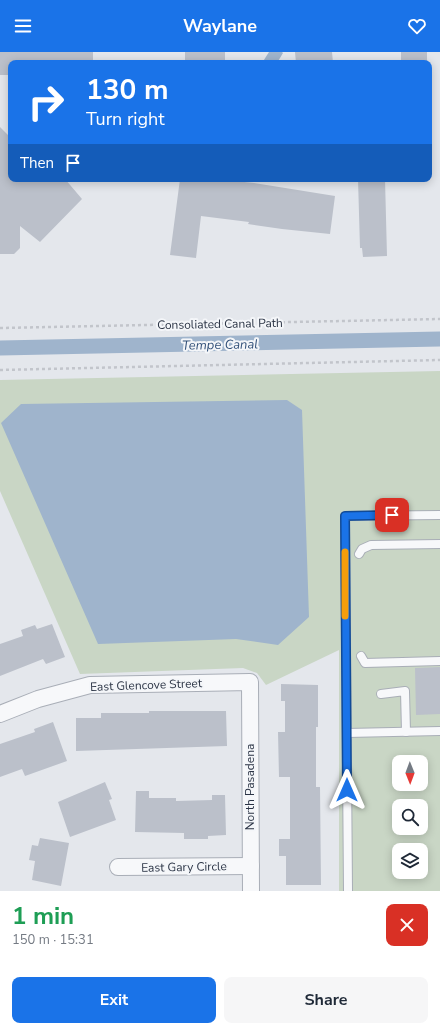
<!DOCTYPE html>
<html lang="en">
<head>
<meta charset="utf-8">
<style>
  :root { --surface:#fff; --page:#f6f6f7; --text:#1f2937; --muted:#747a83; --accent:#1a73e8 }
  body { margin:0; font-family:"Nunito Sans",sans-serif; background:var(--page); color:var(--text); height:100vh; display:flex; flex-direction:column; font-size:15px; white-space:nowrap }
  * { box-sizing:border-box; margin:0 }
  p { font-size:13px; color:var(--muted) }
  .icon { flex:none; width:22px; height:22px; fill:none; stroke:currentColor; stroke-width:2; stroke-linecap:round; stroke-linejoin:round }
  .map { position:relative; height:839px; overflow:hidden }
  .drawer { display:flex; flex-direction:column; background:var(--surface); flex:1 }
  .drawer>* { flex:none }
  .top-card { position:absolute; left:8px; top:8px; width:424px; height:122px; border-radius:8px; box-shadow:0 2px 10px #0003; background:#1a73e8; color:#fff; overflow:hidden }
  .needle { width:26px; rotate:179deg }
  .tools { position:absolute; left:392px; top:703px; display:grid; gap:8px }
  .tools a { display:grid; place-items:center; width:36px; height:36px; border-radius:8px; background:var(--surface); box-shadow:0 2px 10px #0003; font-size:20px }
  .pin { position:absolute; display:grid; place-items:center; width:34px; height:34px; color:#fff; margin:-17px; border-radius:8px; box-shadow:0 2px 6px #0006 }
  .me { position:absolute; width:44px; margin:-22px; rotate:0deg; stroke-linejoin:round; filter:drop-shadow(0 0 3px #0008) }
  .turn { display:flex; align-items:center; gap:14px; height:84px; padding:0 12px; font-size:18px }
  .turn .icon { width:52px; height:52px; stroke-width:2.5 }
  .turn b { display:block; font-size:28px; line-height:34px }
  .then { display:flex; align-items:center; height:38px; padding:0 12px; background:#0003; gap:8px; font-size:15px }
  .round { display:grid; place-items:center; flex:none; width:42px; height:42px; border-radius:8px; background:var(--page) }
  .overview { display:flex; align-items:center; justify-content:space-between; height:68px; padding:0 12px }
  h1 { font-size:24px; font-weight:700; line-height:30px; color:#1e9e55 }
  .cta { display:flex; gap:8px; margin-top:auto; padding:8px 12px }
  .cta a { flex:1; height:46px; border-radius:8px; background:var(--accent); color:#fff; font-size:16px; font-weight:700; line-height:46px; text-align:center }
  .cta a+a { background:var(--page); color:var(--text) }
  header { display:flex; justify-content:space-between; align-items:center; height:52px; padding:0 12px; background:var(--accent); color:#fff; font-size:18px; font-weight:700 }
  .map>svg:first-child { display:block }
  .green { fill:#c9d6c5; fill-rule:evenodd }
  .water { fill:#9fb4cc }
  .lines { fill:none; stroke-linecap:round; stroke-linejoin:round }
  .canal { stroke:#9fb4cc; stroke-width:15 }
  .building { fill:#bbc0ca }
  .service-casing { stroke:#a9aeb7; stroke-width:10 }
  .minor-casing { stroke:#a9aeb7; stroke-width:18 }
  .path { stroke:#c2c5cb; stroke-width:2.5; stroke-dasharray:3 3; stroke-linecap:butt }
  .service { stroke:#f7f8fa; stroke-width:8 }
  .minor { stroke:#f7f8fa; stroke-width:16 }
  .route-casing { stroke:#114b97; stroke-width:10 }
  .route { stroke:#1a73e8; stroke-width:7 }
  .slow { stroke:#f59e0b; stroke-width:7 }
  .labels { text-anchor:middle; stroke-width:4; stroke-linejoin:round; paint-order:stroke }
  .street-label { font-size:12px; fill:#2b3445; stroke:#f4f6f9 }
  .water-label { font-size:13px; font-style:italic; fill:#34527a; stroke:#f4f6f9 }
</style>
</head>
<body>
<header><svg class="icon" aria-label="menu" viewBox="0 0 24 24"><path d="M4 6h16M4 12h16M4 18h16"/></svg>Waylane<svg class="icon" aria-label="heart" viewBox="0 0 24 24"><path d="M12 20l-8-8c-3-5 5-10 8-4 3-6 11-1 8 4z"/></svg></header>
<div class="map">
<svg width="440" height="839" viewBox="0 0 440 839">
  <rect width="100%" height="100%" fill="#e4e7ec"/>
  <path class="green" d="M 440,319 L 440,839 L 339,839 L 339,598 L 266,633 L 257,621 L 243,616 L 80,622 L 0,439 L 0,328 ZM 399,710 L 421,710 L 421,732 L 399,732 ZM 399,754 L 421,754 L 421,776 L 399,776 ZM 399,798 L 421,798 L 421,820 L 399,820 Z"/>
  <g class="water">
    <path d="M 269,0 L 282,0 L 283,1 L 277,11 L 262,11 Z"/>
    <path d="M 287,348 L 302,358 L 309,565 L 278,593 L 236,587 L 98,592 L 1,371 L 21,352 Z"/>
  </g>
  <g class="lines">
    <path class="canal" d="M 0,296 L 440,287"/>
  </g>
  <g class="building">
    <path d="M 0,0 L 93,0 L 93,11 L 11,11 L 11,23 L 0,23 Z"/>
    <rect x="185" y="0" width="40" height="11"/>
    <path d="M 295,0 L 332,0 L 333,11 L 296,11 Z"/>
    <rect x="401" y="0" width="26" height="11"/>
    <path d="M 0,75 L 11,86 L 11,127 L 65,127 L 82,147 L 40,190 L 20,174 L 20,196 L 14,202 L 0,202 Z"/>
    <path d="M 180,127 L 216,127 L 254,131 L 335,144 L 330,182 L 282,177 L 248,172 L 249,170 L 201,164 L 196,206 L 170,203 Z"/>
    <path d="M 358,127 L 385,127 L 387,204 L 363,205 L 362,196 L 360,196 Z"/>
    <path d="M 52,572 L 65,605 L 46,612 L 43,607 L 0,624 L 0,592 L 23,584 L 21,578 L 35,573 L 37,577 Z"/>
    <path d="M 440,615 L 440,662 L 416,663 L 415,616 Z"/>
    <path d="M 281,632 L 318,633 L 318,675 L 316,675 L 316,735 L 320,735 L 321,833 L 286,833 L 286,804 L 279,804 L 279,787 L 290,787 L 290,725 L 279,725 L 278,680 L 285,680 L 285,649 L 281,649 Z"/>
    <path d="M 149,659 L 226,659 L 227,694 L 76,699 L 76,666 L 101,666 L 101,661 L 149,661 Z"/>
    <path d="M 53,670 L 67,709 L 25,724 L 22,717 L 0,725 L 0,692 L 35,680 L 34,677 Z"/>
    <path d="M 105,730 L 112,747 L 109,748 L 116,768 L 70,785 L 58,750 Z"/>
    <path d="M 136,739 L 149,739 L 149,746 L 176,746 L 176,749 L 212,748 L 212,743 L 225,743 L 226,783 L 208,784 L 208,787 L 184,787 L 184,781 L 135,780 Z"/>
    <path d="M 40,786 L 69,791 L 61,834 L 32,828 L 35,809 L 29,808 L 32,793 L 38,794 Z"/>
  </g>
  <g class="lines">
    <g class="service-casing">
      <g id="service">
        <path d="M 359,502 L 362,497 L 371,493 L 440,492"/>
        <path d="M 361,604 L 365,611 L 440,609"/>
        <path d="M 381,642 L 405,639 L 406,680"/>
        <path d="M 347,681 L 440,679"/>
        <path d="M 348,839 L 345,464 L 440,463"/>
      </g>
    </g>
    <g class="minor-casing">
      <g id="minor">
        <path d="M 0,662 L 38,647 L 90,633 L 250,630 L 251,839"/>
        <path d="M 118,815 L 251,814"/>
      </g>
    </g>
    <g class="path">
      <path d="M 0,276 L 440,267"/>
      <path d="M 0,318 L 440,308"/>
    </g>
    <use href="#service" class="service"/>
    <use href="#minor" class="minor"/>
  </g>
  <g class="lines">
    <g class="route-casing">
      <path id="route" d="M 347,738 L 345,464 L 392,463"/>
    </g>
    <use href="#route" class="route"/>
    <path class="slow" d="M 345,500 L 345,564"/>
  </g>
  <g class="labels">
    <g class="street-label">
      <text transform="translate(220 272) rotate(-1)" y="4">Consoliated Canal Path</text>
      <text transform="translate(146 633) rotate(-2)" y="4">East Glencove Street</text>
      <text transform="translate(250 735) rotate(-90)" y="4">North Pasadena</text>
      <text transform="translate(184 815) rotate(-1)" y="4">East Gary Circle</text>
    </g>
    <g class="water-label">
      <text transform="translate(220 292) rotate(-1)" y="5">Tempe Canal</text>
    </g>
  </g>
</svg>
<div class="tools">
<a><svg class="needle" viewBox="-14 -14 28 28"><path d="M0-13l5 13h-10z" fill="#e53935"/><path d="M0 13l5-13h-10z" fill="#747a83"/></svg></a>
<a><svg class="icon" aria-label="search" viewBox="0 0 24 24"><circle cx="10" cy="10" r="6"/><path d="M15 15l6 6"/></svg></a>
<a><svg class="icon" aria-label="layers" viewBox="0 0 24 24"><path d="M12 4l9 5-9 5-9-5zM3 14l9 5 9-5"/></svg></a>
</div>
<div class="pin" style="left:392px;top:463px;background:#d93025"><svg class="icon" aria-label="arrive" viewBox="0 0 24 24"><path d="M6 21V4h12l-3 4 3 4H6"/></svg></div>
<svg class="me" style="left:347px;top:738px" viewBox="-20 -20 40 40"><path d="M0-17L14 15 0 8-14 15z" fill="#1a73e8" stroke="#fff" stroke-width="4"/></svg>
<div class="top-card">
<div class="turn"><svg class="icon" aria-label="right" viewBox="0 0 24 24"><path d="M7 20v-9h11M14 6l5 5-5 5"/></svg><div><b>130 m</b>Turn right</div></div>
<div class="then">Then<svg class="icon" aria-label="arrive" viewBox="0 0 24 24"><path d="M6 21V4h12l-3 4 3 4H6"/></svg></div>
</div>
</div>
<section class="drawer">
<div class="overview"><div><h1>1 min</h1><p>150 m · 15:31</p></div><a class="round" style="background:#d93025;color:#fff"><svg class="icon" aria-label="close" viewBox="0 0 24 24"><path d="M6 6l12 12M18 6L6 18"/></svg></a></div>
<div class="cta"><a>Exit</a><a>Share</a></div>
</section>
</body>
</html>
